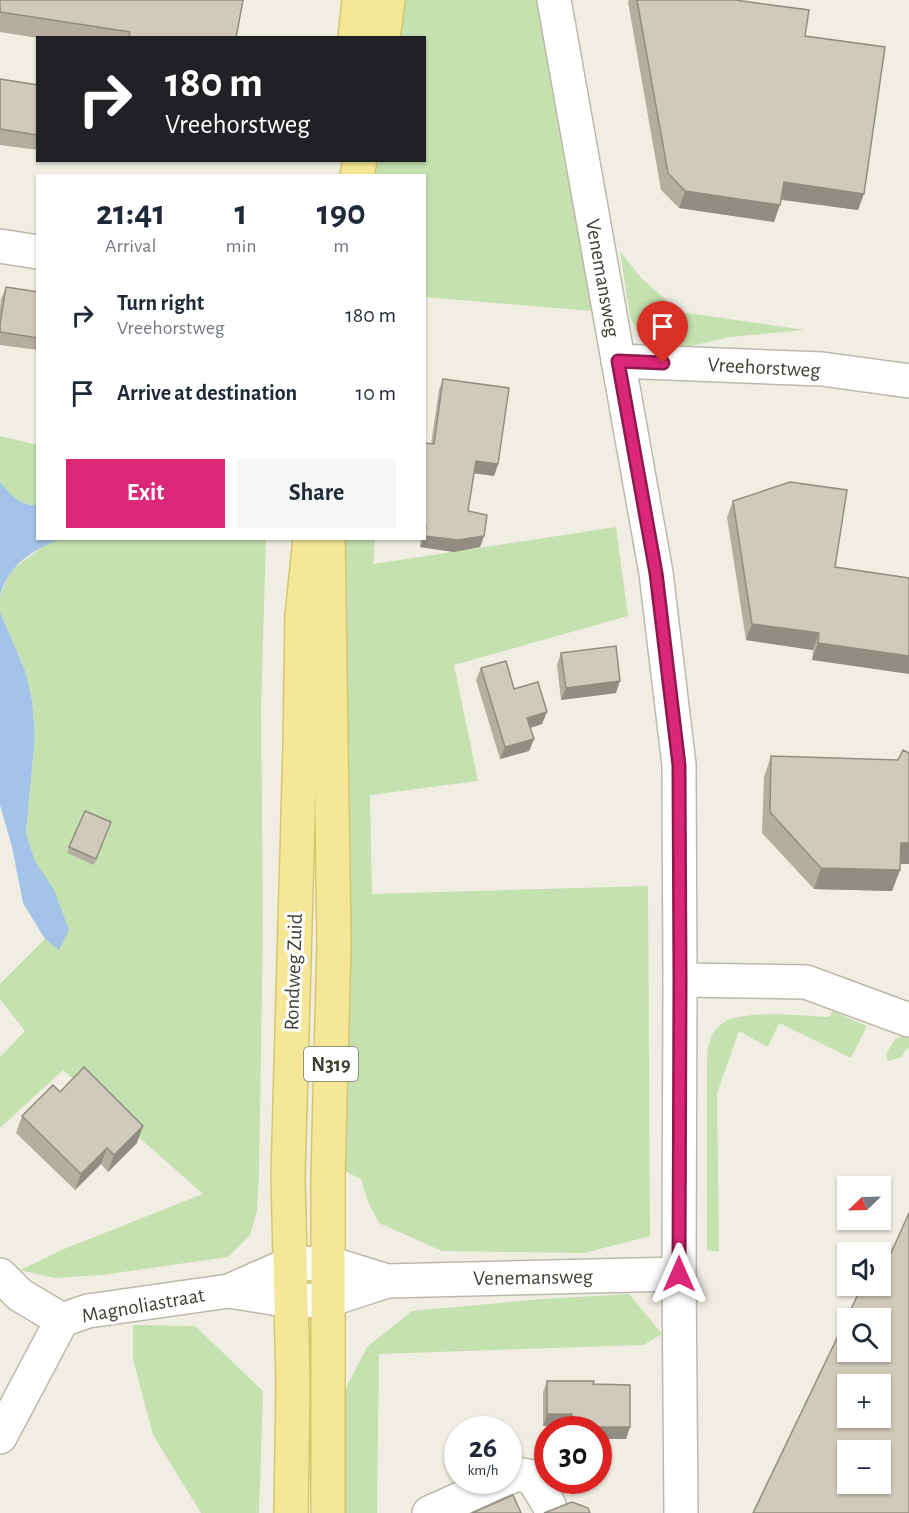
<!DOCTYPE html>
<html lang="en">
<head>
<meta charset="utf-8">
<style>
  :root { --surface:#fff; --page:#f6f6f7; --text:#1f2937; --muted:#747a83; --accent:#db2777 }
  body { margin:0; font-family:"Alegreya Sans",sans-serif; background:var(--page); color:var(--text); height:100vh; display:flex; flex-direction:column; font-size:22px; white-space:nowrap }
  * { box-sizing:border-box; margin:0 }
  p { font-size:20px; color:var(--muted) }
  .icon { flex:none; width:33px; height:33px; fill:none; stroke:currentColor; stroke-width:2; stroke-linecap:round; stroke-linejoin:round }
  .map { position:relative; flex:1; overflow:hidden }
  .sheet { position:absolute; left:36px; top:174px; width:390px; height:366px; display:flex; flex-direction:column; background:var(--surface); border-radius:0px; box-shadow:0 2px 4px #0004 }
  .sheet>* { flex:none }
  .banner { position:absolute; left:36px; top:36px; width:390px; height:126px; border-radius:0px; box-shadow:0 2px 4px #0004; background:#202124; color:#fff; overflow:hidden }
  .needle { width:39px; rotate:247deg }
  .fabs { position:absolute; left:837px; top:1176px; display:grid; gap:12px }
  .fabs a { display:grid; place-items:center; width:54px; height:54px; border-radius:0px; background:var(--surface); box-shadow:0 2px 4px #0004; font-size:30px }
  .speed { position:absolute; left:444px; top:1416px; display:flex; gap:12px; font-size:30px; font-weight:700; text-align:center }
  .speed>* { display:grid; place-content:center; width:78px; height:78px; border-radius:50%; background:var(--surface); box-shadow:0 2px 4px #0004; line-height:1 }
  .speed small { font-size:15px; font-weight:400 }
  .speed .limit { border:9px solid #d22; background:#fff; color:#111 }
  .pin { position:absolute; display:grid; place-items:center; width:51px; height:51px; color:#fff; margin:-62px -26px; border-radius:50% 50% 50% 0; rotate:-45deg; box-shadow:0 0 6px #0007 }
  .pin .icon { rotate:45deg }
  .me { position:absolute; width:66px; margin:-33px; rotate:0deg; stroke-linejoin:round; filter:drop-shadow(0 0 4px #0008) }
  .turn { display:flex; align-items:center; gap:21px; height:126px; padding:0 30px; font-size:27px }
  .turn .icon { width:78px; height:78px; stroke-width:2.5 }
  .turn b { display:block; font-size:42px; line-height:51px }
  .eta { display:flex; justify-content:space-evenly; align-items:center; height:102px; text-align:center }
  .eta b { font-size:36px; font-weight:700; line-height:42px }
  .cta { display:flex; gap:12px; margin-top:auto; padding:12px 30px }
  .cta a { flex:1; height:69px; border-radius:0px; background:var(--accent); color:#fff; font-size:24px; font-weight:700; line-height:69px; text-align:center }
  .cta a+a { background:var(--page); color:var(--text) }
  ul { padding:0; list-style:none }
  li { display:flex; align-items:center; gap:18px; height:78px; padding:0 30px }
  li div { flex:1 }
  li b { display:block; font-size:22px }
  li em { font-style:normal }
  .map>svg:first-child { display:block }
  .green { fill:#c4e1af }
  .water { fill:#a4c3e8 }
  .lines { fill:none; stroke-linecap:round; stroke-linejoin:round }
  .minor-casing { stroke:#bdb9aa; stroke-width:36 }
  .major-casing { stroke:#d7c66a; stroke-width:36 }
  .minor { stroke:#fff; stroke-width:33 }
  .major { stroke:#f4e798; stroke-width:33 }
  .wall { fill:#b3aea0 }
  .shaded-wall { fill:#928d82 }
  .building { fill:#d0caba; stroke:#928d82; stroke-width:1.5; fill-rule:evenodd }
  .route-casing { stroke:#8e194d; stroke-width:15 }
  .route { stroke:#db2777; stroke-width:10 }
  .labels { text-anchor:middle; stroke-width:6; stroke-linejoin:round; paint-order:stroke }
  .shield { fill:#fff; stroke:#7a7871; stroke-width:1.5 }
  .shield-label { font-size:20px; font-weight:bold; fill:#413e34 }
  .street-label { font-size:21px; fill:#413e34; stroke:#fff }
</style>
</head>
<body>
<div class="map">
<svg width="909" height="1513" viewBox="0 0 909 1513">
  <rect width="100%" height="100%" fill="#f0eee3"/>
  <g class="green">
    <path d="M 394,0 L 540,0 L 592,311 L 425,297 L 424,176 L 370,176 L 372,161 L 424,160 L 424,38 L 388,37 Z"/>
    <path d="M 620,251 L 641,278 L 680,312 L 805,330 L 730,337 L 669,351 L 651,344 L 639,334 L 630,317 Z"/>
    <path d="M 0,436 L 37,445 L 37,505 C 23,506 3,494 0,480 C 0,467 0,450 0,436 Z"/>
    <path d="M 616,527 L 628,616 L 454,665 L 478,781 L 370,795 L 372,894 L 648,886 L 650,1236 L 584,1253 L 442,1251 L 379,1223 L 368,1202 L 361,1179 L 341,1169 L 342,539 L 375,539 L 373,564 Z"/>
    <path d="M 61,539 L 266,539 L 261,709 L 263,923 L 259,1175 L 257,1211 L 250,1235 L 228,1257 L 102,1275 L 54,1278 L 20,1270 L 64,1249 L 203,1194 L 63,1070 L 0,1128 L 0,1057 L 25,1031 L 0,999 L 0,984 L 45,939 L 59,949 L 50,887 L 35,861 L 26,833 L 35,736 L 32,700 L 26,673 L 0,612 L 0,598 L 10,571 L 45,545 Z"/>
    <path d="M 832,1011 L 867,1026 L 851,1058 L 779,1023 L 768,1047 L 739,1031 L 717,1093 L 719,1252 L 707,1250 L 707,1060 C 708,1047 709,1035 719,1026 C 736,1008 803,1016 828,1017 L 831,1015 Z"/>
    <path d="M 905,1035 L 909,1037 L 909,1049 L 907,1048 L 901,1057 L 888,1061 L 886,1055 L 895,1039 Z"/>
    <path d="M 629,1294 L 662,1334 L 643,1345 L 379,1354 L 377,1513 L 342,1513 L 344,1392 L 367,1347 L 412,1311 L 542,1299 Z"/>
    <path d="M 133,1325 L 195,1326 L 263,1391 L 259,1513 L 201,1513 L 153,1435 L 133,1359 Z"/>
  </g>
  <g class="water">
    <path d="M 0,482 C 10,494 20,506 37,505 L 38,538 L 61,539 C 32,550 7,565 0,598 Z"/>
    <path d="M 0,612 L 26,673 L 32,700 L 35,736 L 26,833 L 35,861 L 54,890 L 69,930 L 59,950 L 45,939 L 23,903 L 12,847 L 0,805 Z"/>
  </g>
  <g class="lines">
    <g class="minor-casing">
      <g id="minor">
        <path d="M 554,0 L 656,573 L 679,765 L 680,980 L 679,1274 L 681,1513"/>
        <path d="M 0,246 L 38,252"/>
        <path d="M 618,361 L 822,369 L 909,381"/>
        <path d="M 680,980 L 806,982 L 909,1020"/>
        <path d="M 0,1275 L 20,1295 L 62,1320 L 88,1311 L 229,1291 L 290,1264 L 329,1263 L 387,1281"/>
        <path d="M 229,1291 L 291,1301 L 329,1300 L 387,1281 L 679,1274"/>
        <path d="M 0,1437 L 62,1320"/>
        <path d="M 508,1478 L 517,1474 L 532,1477 L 549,1505"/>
        <path d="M 429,1513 L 502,1480"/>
      </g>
    </g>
    <g class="major-casing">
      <g id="major">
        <path d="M 355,38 L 359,0"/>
        <path d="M 383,38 L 388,0"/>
        <path d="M 357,176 L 360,160"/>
        <path d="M 291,1513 L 293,1382 L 288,1176 L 300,746 L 302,616 L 310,538"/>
        <path d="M 328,1513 L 328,1175 L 334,943 L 328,538"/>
      </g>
    </g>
    <use href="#minor" class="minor"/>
    <use href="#major" class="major"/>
  </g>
  <g class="wall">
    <path d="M 0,0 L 236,38 L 38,38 L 0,32 Z"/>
    <path d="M 629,0 L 735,0 L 858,210 L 781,200 L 774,222 L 679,208 L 661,190 L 628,2 Z"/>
    <path d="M 0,79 L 38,85 L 38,150 L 0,145 Z"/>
    <path d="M 6,287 L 38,292 L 38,350 L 0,345 L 0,308 L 1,299 Z"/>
    <path d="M 443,379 L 498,464 L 494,476 L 474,473 L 468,511 L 484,536 L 480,547 L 454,552 L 420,547 L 421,538 L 424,538 L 424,443 L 431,444 L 439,390 Z"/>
    <path d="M 733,501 L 835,567 L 909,578 L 812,660 L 813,650 L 746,640 L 727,517 Z"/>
    <path d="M 561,653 L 616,693 L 561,700 L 557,665 Z"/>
    <path d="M 481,668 L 514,689 L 542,724 L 530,728 L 534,739 L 529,751 L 500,759 L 476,680 Z"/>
    <path d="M 771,756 L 900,864 L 900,870 L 892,891 L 814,889 L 762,833 L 764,777 Z"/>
    <path d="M 111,822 L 94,865 L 67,853 L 69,847 Z"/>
    <path d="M 60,1092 L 137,1143 L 108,1172 L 101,1164 L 75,1190 L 16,1133 L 22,1116 Z"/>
    <path d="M 547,1381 L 593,1384 L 630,1427 L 626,1439 L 598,1439 L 598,1430 L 568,1430 L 568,1426 L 543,1426 L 543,1392 Z"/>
  </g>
  <g class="shaded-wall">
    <path d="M 784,182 L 864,194 L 858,210 L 778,199 Z"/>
    <path d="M 685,191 L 780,205 L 774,222 L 679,208 Z"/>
    <path d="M 476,461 L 498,464 L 494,476 L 472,473 Z"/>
    <path d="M 425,536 L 484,536 L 480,547 L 454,552 L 420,547 L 424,538 Z"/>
    <path d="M 752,624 L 819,633 L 813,650 L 746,640 Z"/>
    <path d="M 818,643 L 909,656 L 909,674 L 812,660 Z"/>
    <path d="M 620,681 L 616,693 L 561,700 L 566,688 Z"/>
    <path d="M 547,712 L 542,724 L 523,730 L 527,718 Z"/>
    <path d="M 534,739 L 529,751 L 500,759 L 505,747 Z"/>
    <path d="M 901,843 L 909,843 L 909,864 L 893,864 Z"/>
    <path d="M 821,868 L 900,870 L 892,891 L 814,889 Z"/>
    <path d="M 143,1126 L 137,1143 L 108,1172 L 114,1155 Z"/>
    <path d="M 107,1148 L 101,1164 L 75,1190 L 81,1174 Z"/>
    <path d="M 547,1414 L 572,1414 L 568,1426 L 543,1426 Z"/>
    <path d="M 572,1427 L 630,1427 L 626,1439 L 598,1439 L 598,1430 L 571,1430 Z"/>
  </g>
  <g class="building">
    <path d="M 0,0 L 243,0 L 236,38 L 129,38 L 130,32 L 0,12 Z"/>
    <path d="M 637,0 L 735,0 L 809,10 L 805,36 L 885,47 L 864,194 L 784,182 L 780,205 L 685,191 L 668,173 Z"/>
    <path d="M 0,79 L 38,85 L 38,135 L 0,129 Z"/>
    <path d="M 6,287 L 38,292 L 38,338 L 0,332 L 0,325 Z"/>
    <path d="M 443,379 L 509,388 L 498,464 L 476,461 L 468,511 L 487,515 L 484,536 L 458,540 L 425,536 L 426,526 L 424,526 L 424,443 L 434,444 Z"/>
    <path d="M 790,482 L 847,490 L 835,567 L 909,578 L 909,656 L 818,643 L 819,633 L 752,624 L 733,501 Z"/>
    <path d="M 616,646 L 620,681 L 566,688 L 561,653 Z"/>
    <path d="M 506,661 L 514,689 L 538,682 L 547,712 L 527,718 L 534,739 L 505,747 L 481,668 Z"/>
    <path d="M 903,750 L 909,753 L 909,843 L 901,843 L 900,870 L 821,868 L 770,812 L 771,756 L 898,760 Z"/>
    <path d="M 85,811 L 111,822 L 96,859 L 69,847 Z"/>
    <path d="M 84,1067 L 143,1126 L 114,1155 L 107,1148 L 81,1174 L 22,1116 L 53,1085 L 60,1092 Z"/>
    <path d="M 909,1213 L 909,1513 L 753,1513 L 862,1286 L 880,1286 L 880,1252 L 877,1252 L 880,1248 L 891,1253 ZM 848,1318 L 880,1318 L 880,1352 L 848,1352 ZM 848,1384 L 880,1384 L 880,1418 L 848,1418 ZM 848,1450 L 880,1450 L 880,1484 L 848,1484 Z"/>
    <path d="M 547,1381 L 594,1381 L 593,1384 L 630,1385 L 630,1427 L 572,1427 L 572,1414 L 547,1414 Z"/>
    <path d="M 513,1495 L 521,1513 L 472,1513 Z"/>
    <path d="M 572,1502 L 588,1508 L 590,1513 L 544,1513 Z"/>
  </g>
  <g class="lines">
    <g class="route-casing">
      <path id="route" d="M 663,363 L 618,361 L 656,573 L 679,765 L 680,980 L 679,1274"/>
    </g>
    <use href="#route" class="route"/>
  </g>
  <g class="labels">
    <rect class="shield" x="304" y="1047" width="54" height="34" rx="4.5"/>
    <g class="shield-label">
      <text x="331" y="1071">N319</text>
    </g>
    <g class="street-label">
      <text transform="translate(603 278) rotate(80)" y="7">Venemansweg</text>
      <text transform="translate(764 367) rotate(3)" y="7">Vreehorstweg</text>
      <text transform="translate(293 972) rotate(-88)" y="7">Rondweg Zuid</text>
      <text transform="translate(533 1277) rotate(-1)" y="7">Venemansweg</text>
      <text transform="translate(143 1305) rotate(-10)" y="7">Magnoliastraat</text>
    </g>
  </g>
</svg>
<div class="fabs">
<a><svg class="needle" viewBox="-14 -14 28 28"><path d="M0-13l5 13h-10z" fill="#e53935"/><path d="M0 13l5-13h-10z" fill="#747a83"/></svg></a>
<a><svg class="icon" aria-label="sound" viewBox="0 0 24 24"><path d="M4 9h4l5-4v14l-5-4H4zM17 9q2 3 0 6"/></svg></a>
<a><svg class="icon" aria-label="search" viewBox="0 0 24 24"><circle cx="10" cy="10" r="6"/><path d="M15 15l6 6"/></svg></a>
<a>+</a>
<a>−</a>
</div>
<div class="speed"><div>26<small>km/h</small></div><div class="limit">30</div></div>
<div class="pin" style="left:663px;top:363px;background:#d93025"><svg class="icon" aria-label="arrive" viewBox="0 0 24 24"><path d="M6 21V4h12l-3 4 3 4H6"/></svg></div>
<svg class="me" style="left:679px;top:1274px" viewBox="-20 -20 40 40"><path d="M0-17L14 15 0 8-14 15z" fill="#db2777" stroke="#fff" stroke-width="4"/></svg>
<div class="banner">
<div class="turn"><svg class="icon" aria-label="right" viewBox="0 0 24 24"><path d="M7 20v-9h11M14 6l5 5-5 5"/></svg><div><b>180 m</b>Vreehorstweg</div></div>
</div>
<section class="sheet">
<div class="eta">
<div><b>21:41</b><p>Arrival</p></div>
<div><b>1</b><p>min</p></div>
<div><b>190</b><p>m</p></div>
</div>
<ul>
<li><svg class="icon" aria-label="right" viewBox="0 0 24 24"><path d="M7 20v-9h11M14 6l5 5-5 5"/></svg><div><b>Turn right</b><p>Vreehorstweg</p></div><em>180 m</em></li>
<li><svg class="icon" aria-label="arrive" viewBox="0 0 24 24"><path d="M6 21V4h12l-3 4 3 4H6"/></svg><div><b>Arrive at destination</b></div><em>10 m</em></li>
</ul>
<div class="cta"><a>Exit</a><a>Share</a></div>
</section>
</div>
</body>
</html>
